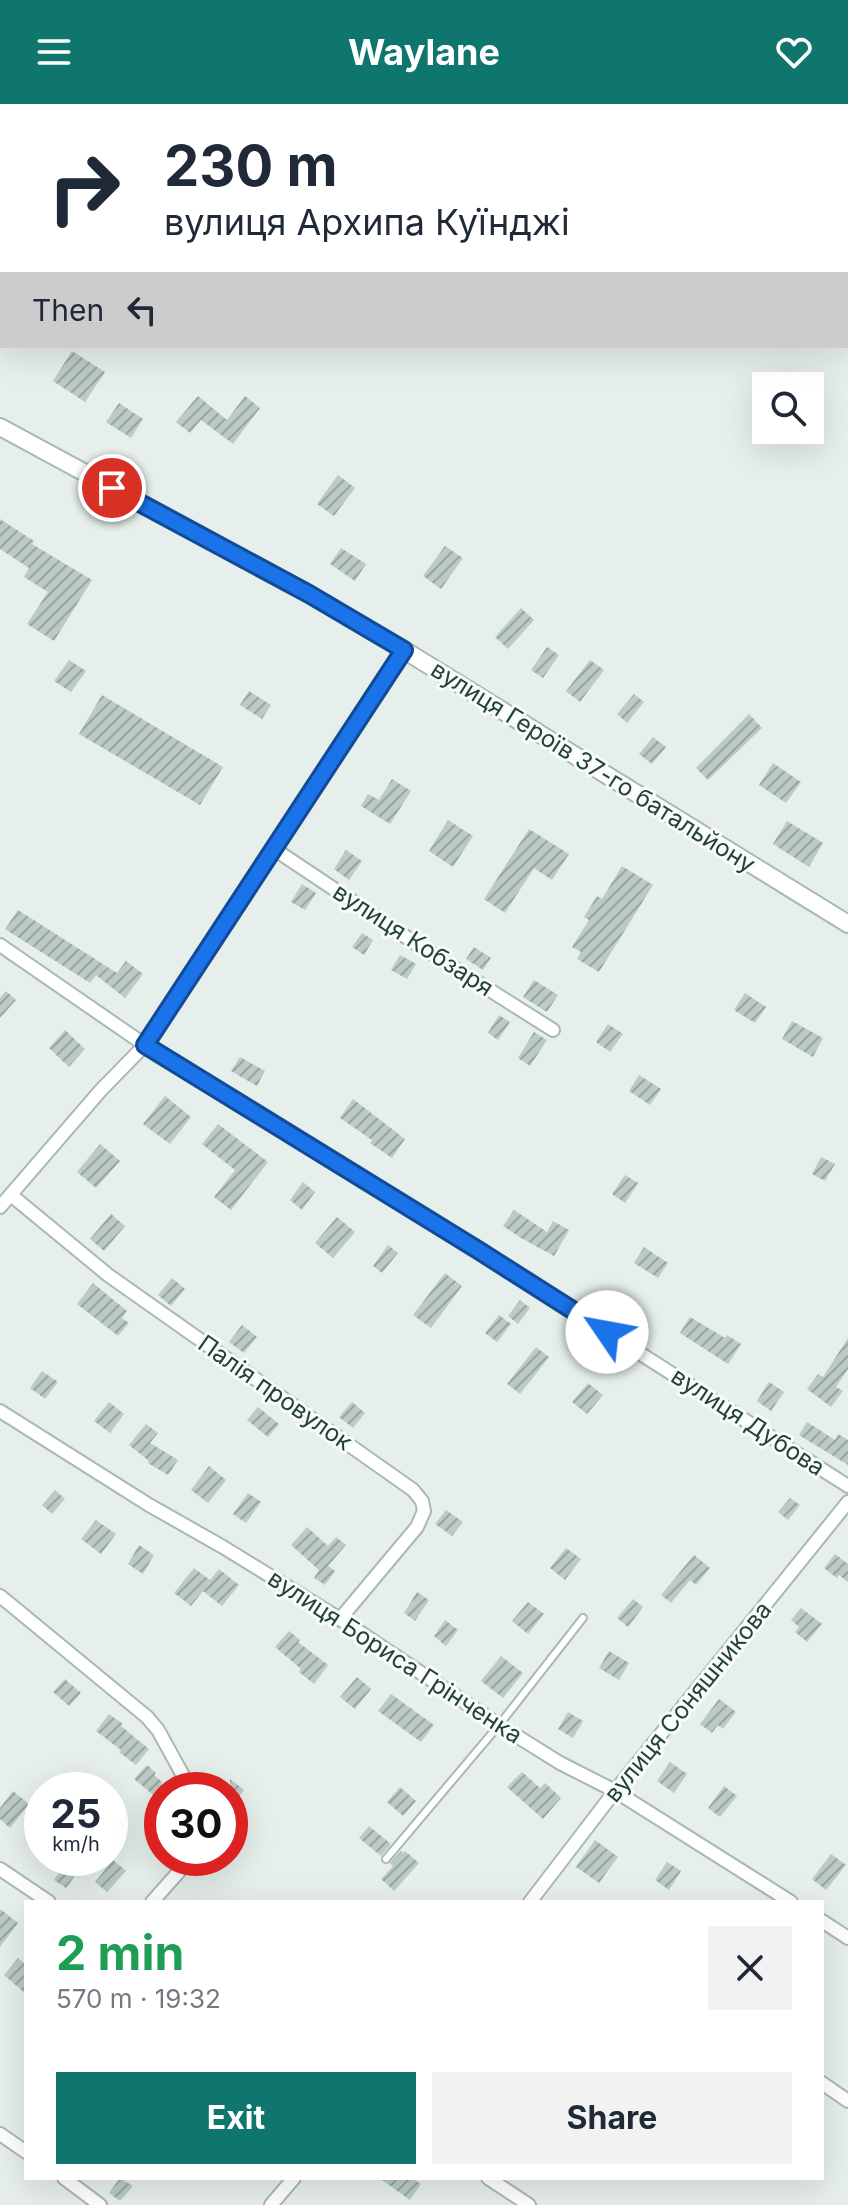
<!DOCTYPE html>
<html lang="en">
<head>
<meta charset="utf-8">
<style>
  :root { --surface:#fff; --page:#f2f2f3; --text:#1f2937; --muted:#747a83; --accent:#0f766e }
  body { margin:0; font-family:Inter,sans-serif; background:var(--page); color:var(--text); height:100vh; display:flex; flex-direction:column; font-size:30px; white-space:nowrap }
  * { box-sizing:border-box; margin:0 }
  p { font-size:26px; color:var(--muted) }
  .icon { flex:none; width:44px; height:44px; fill:none; stroke:currentColor; stroke-width:2; stroke-linecap:round; stroke-linejoin:round }
  .map { position:relative; flex:1; overflow:hidden }
  .drawer { position:absolute; left:24px; top:1796px; width:800px; height:280px; display:flex; flex-direction:column; background:var(--surface); border-radius:0px; box-shadow:0 8px 32px #0002 }
  .drawer>* { flex:none }
  .guide { position:absolute; left:0px; top:0px; width:848px; height:244px; box-shadow:0 8px 32px #0002; background:#fff; color:var(--text); overflow:hidden }
  .fabs { position:absolute; left:752px; top:268px; display:grid; gap:16px }
  .fabs a { display:grid; place-items:center; width:72px; height:72px; border-radius:0px; background:var(--surface); box-shadow:0 8px 32px #0002; font-size:40px }
  .speed { position:absolute; left:24px; top:1668px; display:flex; gap:16px; font-size:40px; font-weight:700; text-align:center }
  .speed>* { display:grid; place-content:center; width:104px; height:104px; border-radius:50%; background:var(--surface); box-shadow:0 8px 32px #0002; line-height:1 }
  .speed small { font-size:20px; font-weight:400 }
  .speed .limit { border:12px solid #d22; background:#fff; color:#111 }
  .pin { position:absolute; display:grid; place-items:center; width:68px; height:68px; color:#fff; margin:-34px; border:4px solid #fff; border-radius:50%; box-shadow:0 2px 8px #0007 }
  .me { position:absolute; width:88px; margin:-44px; rotate:303deg; stroke-linejoin:round; filter:drop-shadow(0 0 6px #0008) }
  .turn { display:flex; align-items:center; gap:28px; height:168px; padding:0 32px; font-size:36px }
  .turn .icon { width:104px; height:104px; stroke-width:2.5 }
  .turn b { display:block; font-size:56px; line-height:68px }
  .then { display:flex; align-items:center; height:76px; padding:0 32px; background:#0003; gap:16px; font-size:30px }
  .round { display:grid; place-items:center; flex:none; width:84px; height:84px; border-radius:0px; background:var(--page) }
  .headline { display:flex; align-items:center; justify-content:space-between; height:136px; padding:0 32px }
  h1 { font-size:48px; font-weight:700; line-height:60px; color:#1e9e55 }
  .button { display:flex; gap:16px; margin-top:auto; padding:16px 32px }
  .button a { flex:1; height:92px; border-radius:0px; background:var(--accent); color:#fff; font-size:32px; font-weight:700; line-height:92px; text-align:center }
  .button a+a { background:var(--page); color:var(--text) }
  header { display:flex; justify-content:space-between; align-items:center; height:104px; padding:0 32px; background:var(--accent); color:#fff; font-size:36px; font-weight:700 }
  .map>svg:first-child { display:block }
  .lines { fill:none; stroke-linecap:round; stroke-linejoin:round }
  .stream { stroke:#8ec9d4; stroke-width:5 }
  .building { fill:url(#building-hatch) }
  .service-casing { stroke:#a8b8b2; stroke-width:10 }
  .minor-casing { stroke:#a8b8b2; stroke-width:16 }
  .tertiary-casing { stroke:#a8b8b2; stroke-width:20 }
  .service { stroke:#fff; stroke-width:6 }
  .minor { stroke:#fff; stroke-width:12 }
  .tertiary { stroke:#fff; stroke-width:16 }
  .route-casing { stroke:#114b97; stroke-width:20 }
  .route { stroke:#1a73e8; stroke-width:14 }
  .labels { text-anchor:middle; stroke-width:6; stroke-linejoin:round; paint-order:stroke }
  .street-label { font-size:24px; fill:#24423a; stroke:#f7fbf9 }
</style>
</head>
<body>
<header><svg class="icon" aria-label="menu" viewBox="0 0 24 24"><path d="M4 6h16M4 12h16M4 18h16"/></svg>Waylane<svg class="icon" aria-label="heart" viewBox="0 0 24 24"><path d="M12 20l-8-8c-3-5 5-10 8-4 3-6 11-1 8 4z"/></svg></header>
<div class="map">
<svg width="848" height="2101" viewBox="0 0 848 2101">
  <defs>
    <pattern id="building-hatch" width="6" height="6" patternUnits="userSpaceOnUse" patternTransform="scale(2)"><rect width="6" height="6" fill="#bbcac4"/><path d="M-1 1l2-2M0 6l6-6M5 7l2-2" fill="none" stroke="#98a6a0"/></pattern>
  </defs>
  <rect width="100%" height="100%" fill="#e6efeb"/>
  <g class="lines">
    <g class="stream">
      <path d="M 729,0 L 733,2"/>
      <path d="M 846,92 L 848,94"/>
    </g>
  </g>
  <g class="building">
    <path d="M 72,247 L 105,268 L 85,298 L 53,277 Z"/>
    <path d="M 198,292 L 227,316 L 245,292 L 260,304 L 233,340 L 201,316 L 190,329 L 176,318 Z"/>
    <path d="M 119,299 L 143,315 L 131,334 L 106,318 Z"/>
    <path d="M 338,371 L 355,384 L 334,412 L 317,400 Z"/>
    <path d="M 0,415 L 34,437 L 32,440 L 92,476 L 54,537 L 27,520 L 48,488 L 24,473 L 29,464 L 0,445 Z"/>
    <path d="M 445,442 L 463,454 L 441,485 L 423,472 Z"/>
    <path d="M 341,444 L 366,460 L 355,477 L 330,460 Z"/>
    <path d="M 521,504 L 534,516 L 508,545 L 495,533 Z"/>
    <path d="M 547,543 L 559,551 L 543,574 L 531,566 Z"/>
    <path d="M 69,556 L 86,567 L 71,588 L 54,577 Z"/>
    <path d="M 590,556 L 604,566 L 580,598 L 566,587 Z"/>
    <path d="M 249,587 L 271,601 L 262,615 L 240,601 Z"/>
    <path d="M 634,590 L 644,598 L 627,619 L 617,610 Z"/>
    <path d="M 102,591 L 223,663 L 200,701 L 79,630 Z"/>
    <path d="M 749,610 L 762,624 L 708,676 L 696,664 Z"/>
    <path d="M 653,633 L 666,643 L 652,660 L 639,650 Z"/>
    <path d="M 773,659 L 801,678 L 786,699 L 759,681 Z"/>
    <path d="M 392,675 L 411,687 L 390,720 L 361,702 L 368,690 L 379,696 Z"/>
    <path d="M 448,716 L 473,732 L 453,763 L 429,747 Z"/>
    <path d="M 787,717 L 823,739 L 809,763 L 773,740 Z"/>
    <path d="M 529,725 L 569,750 L 552,776 L 534,764 L 505,809 L 484,795 Z"/>
    <path d="M 346,746 L 362,757 L 349,776 L 334,765 Z"/>
    <path d="M 622,762 L 653,781 L 599,868 L 577,855 L 581,848 L 572,843 L 589,816 L 584,813 L 597,792 L 602,795 Z"/>
    <path d="M 302,780 L 316,789 L 305,806 L 291,798 Z"/>
    <path d="M 18,806 L 117,869 L 126,857 L 143,870 L 125,894 L 96,871 L 90,879 L 5,825 Z"/>
    <path d="M 362,829 L 373,836 L 364,851 L 352,843 Z"/>
    <path d="M 474,843 L 491,854 L 483,866 L 466,855 Z"/>
    <path d="M 400,851 L 416,860 L 407,875 L 391,866 Z"/>
    <path d="M 534,876 L 558,891 L 547,908 L 523,893 Z"/>
    <path d="M 6,887 L 16,896 L 0,914 L 0,894 Z"/>
    <path d="M 745,889 L 766,903 L 755,919 L 734,906 Z"/>
    <path d="M 499,911 L 510,918 L 498,936 L 488,929 Z"/>
    <path d="M 792,917 L 823,934 L 813,953 L 782,935 Z"/>
    <path d="M 608,920 L 623,930 L 610,948 L 596,938 Z"/>
    <path d="M 65,926 L 85,945 L 69,963 L 49,944 Z"/>
    <path d="M 534,928 L 547,936 L 530,962 L 518,954 Z"/>
    <path d="M 240,953 L 265,967 L 257,982 L 231,967 Z"/>
    <path d="M 639,971 L 661,985 L 650,1001 L 629,987 Z"/>
    <path d="M 165,992 L 191,1013 L 170,1040 L 143,1020 Z"/>
    <path d="M 353,995 L 405,1035 L 392,1054 L 370,1039 L 372,1036 L 340,1014 Z"/>
    <path d="M 218,1020 L 268,1058 L 231,1106 L 214,1093 L 235,1066 L 202,1040 Z"/>
    <path d="M 100,1040 L 120,1057 L 96,1084 L 77,1068 Z"/>
    <path d="M 821,1053 L 835,1060 L 825,1077 L 812,1070 Z"/>
    <path d="M 625,1071 L 638,1079 L 625,1099 L 612,1090 Z"/>
    <path d="M 303,1078 L 315,1088 L 302,1106 L 290,1096 Z"/>
    <path d="M 514,1106 L 547,1128 L 553,1117 L 569,1126 L 554,1152 L 521,1134 L 503,1122 Z"/>
    <path d="M 111,1110 L 125,1122 L 104,1147 L 90,1135 Z"/>
    <path d="M 337,1113 L 355,1128 L 333,1154 L 315,1139 Z"/>
    <path d="M 388,1141 L 398,1149 L 382,1169 L 373,1162 Z"/>
    <path d="M 644,1143 L 668,1159 L 658,1174 L 634,1159 Z"/>
    <path d="M 445,1169 L 462,1182 L 431,1224 L 413,1211 Z"/>
    <path d="M 172,1174 L 185,1185 L 171,1202 L 158,1191 Z"/>
    <path d="M 93,1179 L 127,1207 L 122,1214 L 129,1219 L 118,1232 L 77,1200 Z"/>
    <path d="M 520,1196 L 530,1204 L 518,1220 L 508,1212 Z"/>
    <path d="M 499,1211 L 511,1220 L 497,1238 L 485,1229 Z"/>
    <path d="M 690,1213 L 725,1234 L 727,1231 L 741,1240 L 728,1260 L 680,1229 Z"/>
    <path d="M 242,1221 L 257,1233 L 244,1249 L 229,1238 Z"/>
    <path d="M 848,1234 L 848,1265 L 836,1283 L 843,1287 L 831,1303 L 807,1285 L 818,1270 L 823,1273 Z"/>
    <path d="M 536,1243 L 549,1253 L 520,1290 L 507,1280 Z"/>
    <path d="M 42,1267 L 58,1278 L 45,1295 L 30,1284 Z"/>
    <path d="M 769,1278 L 784,1288 L 771,1307 L 757,1297 Z"/>
    <path d="M 588,1279 L 603,1291 L 587,1310 L 572,1298 Z"/>
    <path d="M 109,1298 L 124,1310 L 110,1329 L 94,1317 Z"/>
    <path d="M 352,1298 L 365,1309 L 353,1324 L 339,1313 Z"/>
    <path d="M 258,1303 L 279,1320 L 268,1333 L 247,1316 Z"/>
    <path d="M 807,1318 L 835,1336 L 838,1330 L 848,1336 L 848,1361 L 799,1331 Z"/>
    <path d="M 146,1320 L 158,1329 L 150,1339 L 178,1356 L 168,1371 L 148,1359 L 149,1357 L 129,1341 Z"/>
    <path d="M 209,1362 L 226,1376 L 208,1399 L 191,1386 Z"/>
    <path d="M 55,1386 L 65,1395 L 52,1410 L 42,1401 Z"/>
    <path d="M 248,1389 L 261,1398 L 246,1419 L 233,1410 Z"/>
    <path d="M 790,1394 L 800,1401 L 788,1416 L 778,1408 Z"/>
    <path d="M 446,1406 L 463,1418 L 452,1432 L 435,1420 Z"/>
    <path d="M 96,1416 L 116,1430 L 101,1450 L 81,1435 Z"/>
    <path d="M 307,1423 L 328,1442 L 336,1433 L 346,1441 L 328,1462 L 335,1467 L 325,1481 L 314,1474 L 319,1466 L 291,1441 Z"/>
    <path d="M 139,1441 L 154,1451 L 143,1470 L 128,1460 Z"/>
    <path d="M 566,1444 L 581,1455 L 565,1476 L 550,1464 Z"/>
    <path d="M 835,1450 L 848,1460 L 848,1478 L 839,1471 L 837,1474 L 824,1464 Z"/>
    <path d="M 694,1451 L 710,1464 L 696,1481 L 690,1476 L 671,1499 L 661,1491 Z"/>
    <path d="M 194,1464 L 210,1476 L 219,1465 L 239,1481 L 222,1502 L 203,1487 L 191,1502 L 174,1489 Z"/>
    <path d="M 417,1488 L 429,1496 L 415,1517 L 404,1509 Z"/>
    <path d="M 633,1495 L 643,1503 L 628,1523 L 617,1514 Z"/>
    <path d="M 528,1498 L 544,1510 L 528,1530 L 512,1517 Z"/>
    <path d="M 801,1504 L 822,1520 L 807,1538 L 795,1528 L 799,1523 L 791,1516 Z"/>
    <path d="M 445,1516 L 458,1526 L 446,1542 L 434,1532 Z"/>
    <path d="M 289,1527 L 300,1536 L 298,1538 L 328,1561 L 314,1580 L 299,1568 L 301,1565 L 275,1543 Z"/>
    <path d="M 609,1547 L 629,1559 L 619,1576 L 599,1564 Z"/>
    <path d="M 501,1552 L 523,1569 L 503,1594 L 481,1577 Z"/>
    <path d="M 357,1573 L 371,1585 L 355,1605 L 340,1593 Z"/>
    <path d="M 65,1575 L 81,1589 L 69,1602 L 53,1588 Z"/>
    <path d="M 391,1590 L 434,1621 L 421,1638 L 378,1607 Z"/>
    <path d="M 719,1595 L 736,1608 L 723,1625 L 718,1621 L 712,1629 L 700,1620 Z"/>
    <path d="M 568,1608 L 583,1617 L 573,1634 L 558,1625 Z"/>
    <path d="M 109,1610 L 123,1620 L 121,1622 L 149,1645 L 136,1661 L 119,1648 L 121,1646 L 96,1627 Z"/>
    <path d="M 670,1658 L 687,1670 L 674,1689 L 657,1677 Z"/>
    <path d="M 147,1661 L 156,1669 L 154,1671 L 162,1678 L 162,1698 L 134,1675 Z"/>
    <path d="M 522,1668 L 540,1684 L 545,1679 L 561,1694 L 543,1715 L 507,1683 Z"/>
    <path d="M 230,1675 L 244,1686 L 230,1704 Z"/>
    <path d="M 724,1682 L 737,1692 L 720,1713 L 708,1704 Z"/>
    <path d="M 400,1683 L 416,1697 L 403,1712 L 387,1698 Z"/>
    <path d="M 13,1687 L 29,1700 L 10,1724 L 0,1715 L 0,1704 Z"/>
    <path d="M 369,1722 L 391,1740 L 381,1752 L 359,1734 Z"/>
    <path d="M 595,1736 L 618,1753 L 599,1779 L 576,1763 Z"/>
    <path d="M 401,1747 L 403,1749 L 405,1747 L 419,1759 L 394,1787 L 381,1775 L 393,1762 L 390,1759 Z"/>
    <path d="M 831,1750 L 846,1761 L 826,1786 L 812,1775 Z"/>
    <path d="M 113,1756 L 126,1767 L 107,1788 L 95,1778 Z"/>
    <path d="M 667,1758 L 681,1767 L 669,1786 L 655,1776 Z"/>
    <path d="M 65,1760 L 77,1769 L 66,1784 L 54,1776 Z"/>
    <path d="M 0,1805 L 18,1819 L 0,1843 Z"/>
    <path d="M 18,1854 L 26,1861 L 26,1890 L 4,1871 Z"/>
    <path d="M 120,2074 L 133,2082 L 120,2097 L 109,2089 Z"/>
    <path d="M 379,2074 L 412,2074 L 421,2080 L 410,2096 Z"/>
  </g>
  <g class="lines">
    <g class="service-casing">
      <path id="service" d="M 386,1755 L 499,1621 L 583,1514"/>
    </g>
    <g class="minor-casing">
      <g id="minor">
        <path d="M 274,745 L 415,839 L 553,926"/>
        <path d="M 0,841 L 145,941 L 503,1162 L 848,1382"/>
        <path d="M 11,1091 L 108,1171 L 413,1386 L 422,1397 L 424,1407 L 417,1423 L 340,1515"/>
        <path d="M 0,1103 L 101,986 L 145,941 L 404,546"/>
        <path d="M 0,1307 L 149,1401 L 223,1443 L 340,1515 L 499,1621 L 560,1659 L 615,1687 L 791,1798"/>
        <path d="M 0,1492 L 147,1613 L 158,1626 L 191,1686"/>
        <path d="M 0,1765 L 49,1798"/>
        <path d="M 152,1798 L 191,1754"/>
        <path d="M 530,1798 L 615,1687 L 848,1398"/>
        <path d="M 822,1817 L 848,1834"/>
        <path d="M 822,1979 L 848,1997"/>
        <path d="M 0,2030 L 26,2048"/>
        <path d="M 64,2074 L 100,2101"/>
        <path d="M 488,2074 L 529,2101"/>
        <path d="M 271,2101 L 294,2074"/>
      </g>
    </g>
    <g class="tertiary-casing">
      <path id="tertiary" d="M 0,323 L 309,490 L 404,546 L 848,820"/>
    </g>
    <use href="#service" class="service"/>
    <use href="#minor" class="minor"/>
    <use href="#tertiary" class="tertiary"/>
  </g>
  <g class="lines">
    <g class="route-casing">
      <path id="route" d="M 112,384 L 309,490 L 404,546 L 145,941 L 478,1146 L 607,1228"/>
    </g>
    <use href="#route" class="route"/>
  </g>
  <g class="labels">
    <g class="street-label">
      <text transform="translate(593 663) rotate(32)" y="8">вулиця Героїв 37-го батальйону</text>
      <text transform="translate(413 836) rotate(33)" y="8">вулиця Кобзаря</text>
      <text transform="translate(275 1289) rotate(35)" y="8">Палія провулок</text>
      <text transform="translate(748 1318) rotate(33)" y="8">вулиця Дубова</text>
      <text transform="translate(395 1553) rotate(33)" y="8">вулиця Бориса Грінченка</text>
      <text transform="translate(688 1598) rotate(-51)" y="8">вулиця Соняшникова</text>
    </g>
  </g>
</svg>
<div class="fabs">
<a><svg class="icon" aria-label="search" viewBox="0 0 24 24"><circle cx="10" cy="10" r="6"/><path d="M15 15l6 6"/></svg></a>
</div>
<div class="speed"><div>25<small>km/h</small></div><div class="limit">30</div></div>
<div class="pin" style="left:112px;top:384px;background:#d93025"><svg class="icon" aria-label="arrive" viewBox="0 0 24 24"><path d="M6 21V4h12l-3 4 3 4H6"/></svg></div>
<svg class="me" style="left:607px;top:1228px" viewBox="-20 -20 40 40"><circle r="19" fill="#fff"/><path d="M0-13L10 11 0 6-10 11z" fill="#1a73e8"/></svg>
<div class="guide">
<div class="turn"><svg class="icon" aria-label="right" viewBox="0 0 24 24"><path d="M7 20v-9h11M14 6l5 5-5 5"/></svg><div><b>230 m</b>вулиця Архипа Куїнджі</div></div>
<div class="then">Then<svg class="icon" aria-label="left" viewBox="0 0 24 24"><path d="M17 20v-9H6M10 6l-5 5 5 5"/></svg></div>
</div>
<section class="drawer">
<div class="headline"><div><h1>2 min</h1><p>570 m · 19:32</p></div><a class="round"><svg class="icon" aria-label="close" viewBox="0 0 24 24"><path d="M6 6l12 12M18 6L6 18"/></svg></a></div>
<div class="button"><a>Exit</a><a>Share</a></div>
</section>
</div>
</body>
</html>
